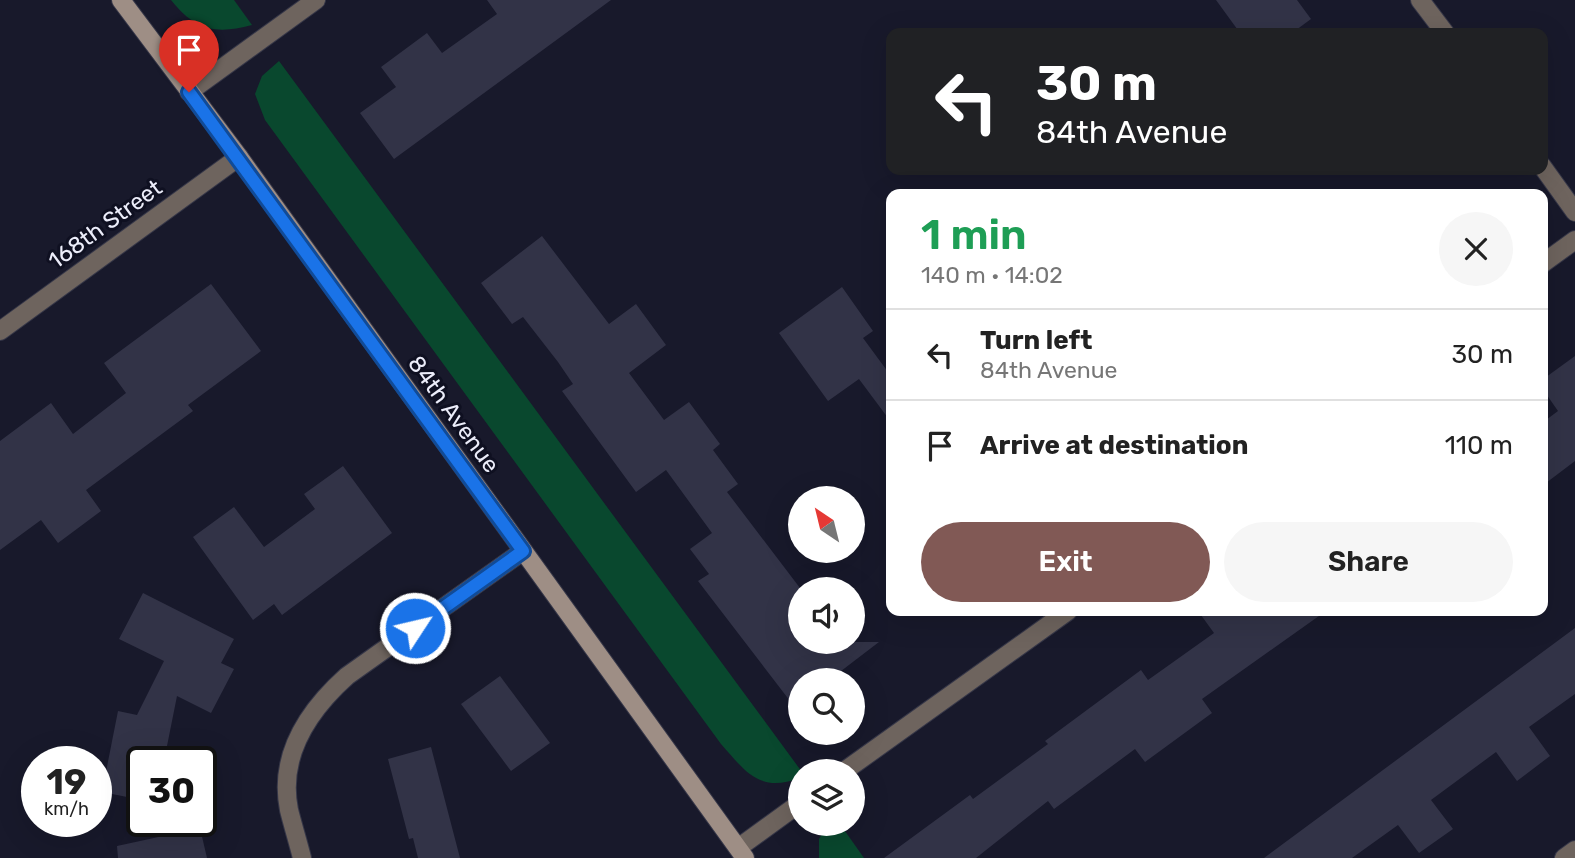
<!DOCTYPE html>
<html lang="en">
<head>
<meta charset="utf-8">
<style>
  :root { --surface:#fff; --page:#f6f6f6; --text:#222; --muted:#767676; --line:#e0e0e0; --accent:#815955 }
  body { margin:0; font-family:Rubik,sans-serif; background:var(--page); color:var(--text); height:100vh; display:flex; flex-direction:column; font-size:26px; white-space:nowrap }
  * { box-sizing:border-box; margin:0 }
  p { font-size:23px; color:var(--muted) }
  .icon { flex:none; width:38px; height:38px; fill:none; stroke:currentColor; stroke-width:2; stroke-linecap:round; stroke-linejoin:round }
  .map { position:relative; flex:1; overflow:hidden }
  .details { position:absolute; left:886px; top:189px; width:662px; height:427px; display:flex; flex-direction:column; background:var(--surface); border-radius:14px; box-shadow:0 7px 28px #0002 }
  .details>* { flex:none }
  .hud { position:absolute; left:886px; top:28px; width:662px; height:147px; border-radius:14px; box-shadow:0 7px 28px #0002; background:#202124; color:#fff; overflow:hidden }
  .needle { width:46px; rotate:325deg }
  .fabs { position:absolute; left:788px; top:486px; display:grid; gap:14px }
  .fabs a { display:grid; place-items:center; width:77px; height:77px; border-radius:50%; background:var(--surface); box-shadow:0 7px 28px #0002; font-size:35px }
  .speed { position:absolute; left:21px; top:746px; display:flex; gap:14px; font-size:35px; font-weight:700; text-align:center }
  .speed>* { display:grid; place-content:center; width:91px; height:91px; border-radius:50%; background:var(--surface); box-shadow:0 7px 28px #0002; line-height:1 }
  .speed small { font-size:18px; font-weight:400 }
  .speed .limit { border:4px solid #111; border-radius:10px; background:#fff; color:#111 }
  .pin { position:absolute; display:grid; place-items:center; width:60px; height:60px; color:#fff; margin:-72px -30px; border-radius:50% 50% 50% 0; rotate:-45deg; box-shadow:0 0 7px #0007 }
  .pin .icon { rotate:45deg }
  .me { position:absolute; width:77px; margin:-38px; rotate:55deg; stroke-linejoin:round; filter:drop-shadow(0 0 5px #0008) }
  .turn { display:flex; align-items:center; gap:24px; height:147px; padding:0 35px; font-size:32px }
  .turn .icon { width:91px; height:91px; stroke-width:2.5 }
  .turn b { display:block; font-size:49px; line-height:60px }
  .round { display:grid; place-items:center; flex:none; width:74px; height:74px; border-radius:37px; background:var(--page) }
  .summary { display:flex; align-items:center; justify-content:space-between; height:119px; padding:0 35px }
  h1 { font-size:42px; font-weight:600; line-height:52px; color:#1e9e55 }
  .cta { display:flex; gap:14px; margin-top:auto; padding:14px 35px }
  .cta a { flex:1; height:80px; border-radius:42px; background:var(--accent); color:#fff; font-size:28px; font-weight:600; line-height:80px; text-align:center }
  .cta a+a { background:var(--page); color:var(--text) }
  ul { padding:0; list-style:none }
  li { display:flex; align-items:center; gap:21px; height:91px; padding:0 35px; border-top:2px solid var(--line) }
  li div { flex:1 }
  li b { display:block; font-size:26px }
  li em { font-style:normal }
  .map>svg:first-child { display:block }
  .green { fill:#09482e }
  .building { fill:#323347 }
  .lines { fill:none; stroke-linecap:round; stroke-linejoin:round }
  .street-casing { stroke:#363748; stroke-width:20 }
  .secondary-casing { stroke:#363748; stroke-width:20 }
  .street { stroke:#6e645e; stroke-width:18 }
  .secondary { stroke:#9e8e85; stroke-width:18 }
  .route-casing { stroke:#114b97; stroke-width:18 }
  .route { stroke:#1a73e8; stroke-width:12 }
  .labels { text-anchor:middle; stroke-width:6; stroke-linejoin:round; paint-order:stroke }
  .street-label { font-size:23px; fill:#ecedfa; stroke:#0f1021 }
</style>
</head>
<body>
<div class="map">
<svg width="1575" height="858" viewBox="0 0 1575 858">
  <rect width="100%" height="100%" fill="#18192b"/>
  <g class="green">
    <path d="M 171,0 L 234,0 L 252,25 C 215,35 195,30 171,0 Z"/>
    <path d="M 279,61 L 802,772 L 800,772 L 800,778 C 759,793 746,772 721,744 L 265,120 L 255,94 L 262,76 Z"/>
    <path d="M 828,824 L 840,824 L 864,858 L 819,858 L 819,839 Z"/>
  </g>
  <g class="building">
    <path d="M 487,0 L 611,0 L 394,159 L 360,113 L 396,87 L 381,67 L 427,33 L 442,53 L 497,14 Z"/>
    <path d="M 1216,0 L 1297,0 L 1311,19 L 1292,33 L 1240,33 Z"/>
    <path d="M 542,236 L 609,324 L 636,304 L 666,345 L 629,373 L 664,420 L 689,402 L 720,444 L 713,450 L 738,484 L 727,492 L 800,588 L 800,642 L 879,642 L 828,681 L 800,681 L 800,714 L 698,581 L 709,574 L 690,549 L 712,533 L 666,470 L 636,492 L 562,391 L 573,384 L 558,362 L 523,317 L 512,324 L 481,283 Z"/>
    <path d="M 211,284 L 261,351 L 188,405 L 193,411 L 86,490 L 101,511 L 58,543 L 41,520 L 0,550 L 0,441 L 51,403 L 73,434 L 126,393 L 104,363 Z"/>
    <path d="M 842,287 L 873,331 L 863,338 L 891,376 L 891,422 L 859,379 L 828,401 L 779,333 Z"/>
    <path d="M 1575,356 L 1575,461 L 1542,486 L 1542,423 L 1558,411 L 1542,388 L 1542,380 Z"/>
    <path d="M 343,466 L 392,533 L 282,615 L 274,604 L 253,620 L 193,537 L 234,507 L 264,547 L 315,509 L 304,494 Z"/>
    <path d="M 143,593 L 234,639 L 221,663 L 234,669 L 211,713 L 177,696 L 164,761 L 142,761 L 142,800 L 102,792 L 118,711 L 137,715 L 164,661 L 119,639 Z"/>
    <path d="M 1198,611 L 1326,611 L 1202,699 L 1212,713 L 1145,762 L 1135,749 L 1054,809 L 1048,801 L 976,858 L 884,858 L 970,795 L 973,799 L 1048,744 L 1045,741 L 1141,670 L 1148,680 L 1214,633 Z"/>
    <path d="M 1575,628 L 1575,694 L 1529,727 L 1550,756 L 1517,781 L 1496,752 L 1431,800 L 1453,829 L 1419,853 L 1398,825 L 1352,858 L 1264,858 Z"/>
    <path d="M 500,676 L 550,743 L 511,771 L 461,704 Z"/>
    <path d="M 431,747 L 460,858 L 418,858 L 413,838 L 409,839 L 388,759 Z"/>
    <path d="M 200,828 L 207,858 L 118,858 L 117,846 Z"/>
  </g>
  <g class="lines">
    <g class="street-casing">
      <g id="street">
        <path d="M 1420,0 L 1445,33"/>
        <path d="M 189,92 L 316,0"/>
        <path d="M 1542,166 L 1575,212"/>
        <path d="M 1542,264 L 1575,240"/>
        <path d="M 0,331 L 239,157"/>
        <path d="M 843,772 L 1068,611"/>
        <path d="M 738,848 L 800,803"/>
        <path d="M 302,858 C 298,842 293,826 289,810 C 278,755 309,710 347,676 L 523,551"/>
        <path d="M 1564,858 L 1575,850"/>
      </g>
    </g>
    <g class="secondary-casing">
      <path id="secondary" d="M 121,0 L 239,157 L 745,858"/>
    </g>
    <use href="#street" class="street"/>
    <use href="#secondary" class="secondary"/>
  </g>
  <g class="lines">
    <g class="route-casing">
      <path id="route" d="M 189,92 L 523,551 L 415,628"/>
    </g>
    <use href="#route" class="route"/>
  </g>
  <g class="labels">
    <g class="street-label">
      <text transform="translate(105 224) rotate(-36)" y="8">168th Street</text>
      <text transform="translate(454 414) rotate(54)" y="8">84th Avenue</text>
    </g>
  </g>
</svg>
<div class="fabs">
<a><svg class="needle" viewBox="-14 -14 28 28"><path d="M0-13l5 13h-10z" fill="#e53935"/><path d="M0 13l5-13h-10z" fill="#767676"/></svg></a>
<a><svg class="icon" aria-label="sound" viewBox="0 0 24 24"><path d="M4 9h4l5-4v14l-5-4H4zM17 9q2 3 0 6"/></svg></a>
<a><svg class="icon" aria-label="search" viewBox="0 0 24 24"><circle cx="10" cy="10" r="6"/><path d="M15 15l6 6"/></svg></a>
<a><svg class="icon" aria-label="layers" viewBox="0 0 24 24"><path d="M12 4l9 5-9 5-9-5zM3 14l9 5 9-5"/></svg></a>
</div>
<div class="speed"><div>19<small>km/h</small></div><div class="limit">30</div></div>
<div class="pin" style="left:189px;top:92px;background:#d93025"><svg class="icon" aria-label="arrive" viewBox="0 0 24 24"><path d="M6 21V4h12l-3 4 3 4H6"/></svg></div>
<svg class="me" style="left:415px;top:628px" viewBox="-20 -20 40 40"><circle r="17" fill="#1a73e8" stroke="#fff" stroke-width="3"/><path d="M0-11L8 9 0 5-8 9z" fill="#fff"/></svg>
<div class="hud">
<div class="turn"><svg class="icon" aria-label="left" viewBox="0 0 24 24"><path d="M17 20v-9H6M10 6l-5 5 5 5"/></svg><div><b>30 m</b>84th Avenue</div></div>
</div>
<section class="details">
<div class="summary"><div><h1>1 min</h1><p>140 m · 14:02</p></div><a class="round"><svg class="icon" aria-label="close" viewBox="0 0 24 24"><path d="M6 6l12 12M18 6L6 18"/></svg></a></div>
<ul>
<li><svg class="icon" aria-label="left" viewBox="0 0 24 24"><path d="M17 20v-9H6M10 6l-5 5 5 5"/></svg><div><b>Turn left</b><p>84th Avenue</p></div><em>30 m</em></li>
<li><svg class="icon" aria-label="arrive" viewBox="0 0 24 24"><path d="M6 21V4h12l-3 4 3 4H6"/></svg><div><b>Arrive at destination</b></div><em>110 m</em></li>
</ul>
<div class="cta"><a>Exit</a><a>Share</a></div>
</section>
</div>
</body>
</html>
